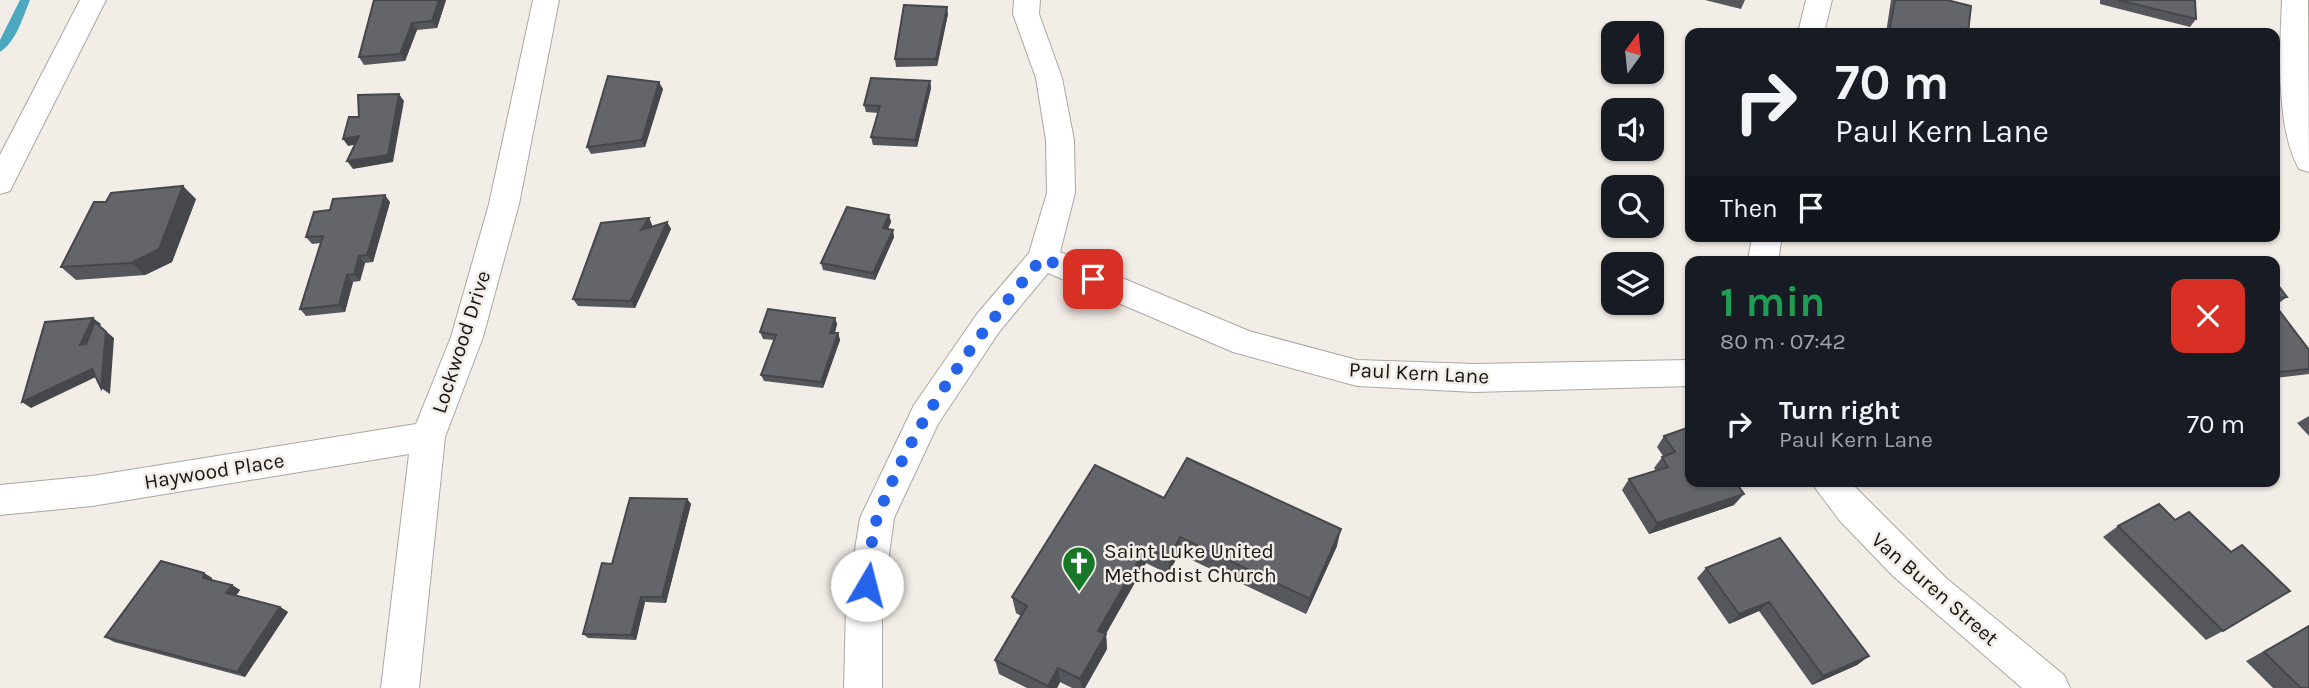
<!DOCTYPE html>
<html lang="en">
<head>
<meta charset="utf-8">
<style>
  :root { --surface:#171b24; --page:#242831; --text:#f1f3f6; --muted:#9ea1a6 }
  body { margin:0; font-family:Karla,sans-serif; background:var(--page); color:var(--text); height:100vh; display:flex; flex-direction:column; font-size:26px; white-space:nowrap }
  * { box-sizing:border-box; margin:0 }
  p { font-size:23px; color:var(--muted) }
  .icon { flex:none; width:38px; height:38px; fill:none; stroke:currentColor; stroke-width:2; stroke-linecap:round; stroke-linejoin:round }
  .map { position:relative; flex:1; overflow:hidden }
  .side { position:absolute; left:1685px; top:256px; width:595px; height:231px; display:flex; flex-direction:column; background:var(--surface); border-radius:14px; box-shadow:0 2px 5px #0004 }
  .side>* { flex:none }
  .banner { position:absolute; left:1685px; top:28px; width:595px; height:214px; border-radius:14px; box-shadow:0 2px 5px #0004; background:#171b24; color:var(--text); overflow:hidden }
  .needle { width:46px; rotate:15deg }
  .tools { position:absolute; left:1601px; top:21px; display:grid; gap:14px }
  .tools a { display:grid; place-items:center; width:63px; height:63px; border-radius:14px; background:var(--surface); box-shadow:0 2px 5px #0004; font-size:35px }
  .pin { position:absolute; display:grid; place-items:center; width:60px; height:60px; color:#fff; margin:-30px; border-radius:14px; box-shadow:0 4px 10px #0006 }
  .me { position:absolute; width:77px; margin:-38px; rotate:8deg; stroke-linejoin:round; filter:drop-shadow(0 0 5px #0008) }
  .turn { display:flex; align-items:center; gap:24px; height:147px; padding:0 35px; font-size:32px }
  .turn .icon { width:91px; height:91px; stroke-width:2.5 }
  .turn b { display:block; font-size:49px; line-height:60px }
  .then { display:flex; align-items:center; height:66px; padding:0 35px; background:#0003; gap:14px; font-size:26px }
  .round { display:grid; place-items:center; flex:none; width:74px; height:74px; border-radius:14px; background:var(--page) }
  .head { display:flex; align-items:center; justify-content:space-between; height:119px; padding:0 35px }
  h1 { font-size:42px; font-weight:700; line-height:52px; color:#1e9e55 }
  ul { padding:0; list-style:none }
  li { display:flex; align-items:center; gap:21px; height:98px; padding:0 35px }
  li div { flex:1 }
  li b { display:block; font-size:26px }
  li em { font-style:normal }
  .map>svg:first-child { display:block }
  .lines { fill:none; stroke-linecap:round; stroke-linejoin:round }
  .stream { fill:#4ba8be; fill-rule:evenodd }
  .street-casing { stroke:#aca7a1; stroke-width:2 }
  .street { fill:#fff; fill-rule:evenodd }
  .wall { fill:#56575c }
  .shaded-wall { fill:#46474b }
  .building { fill:#64656b; stroke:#46474b; stroke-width:2 }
  .route { stroke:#2563eb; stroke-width:12; stroke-dasharray:0 21.6 }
  .labels { text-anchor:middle; stroke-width:5; stroke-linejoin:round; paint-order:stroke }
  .street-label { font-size:21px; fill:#181614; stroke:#f3ede7 }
  .poi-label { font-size:21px; fill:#181614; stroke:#f3ede7; text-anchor:start }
</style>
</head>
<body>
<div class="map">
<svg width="2309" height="688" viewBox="0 0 2309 688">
  <rect width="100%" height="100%" fill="#f3ede7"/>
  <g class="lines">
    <path class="stream" d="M 20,0 L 30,0 C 23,17 16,42 0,52 L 0,40 Z"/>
    <g class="street-casing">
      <g id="street">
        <path d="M 80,0 L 106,0 L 14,183 L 10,191 L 0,194 L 0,155 Z"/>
        <path d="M 533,0 L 559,0 L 519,204 L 483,337 L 445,437 L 419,688 L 381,688 L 409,454 L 92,506 L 0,515 L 0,485 L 92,476 L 416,424 L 451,337 L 489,204 Z"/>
        <path d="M 1014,0 L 1040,0 L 1039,14 L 1062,78 L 1074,140 L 1075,193 L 1060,252 L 1249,331 L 1357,360 L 1475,364 L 1690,360 L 1690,386 L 1475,392 L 1357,386 L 1233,352 L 1048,273 L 999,332 L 938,424 L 894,518 L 882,606 L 882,688 L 844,688 L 846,606 L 860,518 L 914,405 L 977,314 L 1029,253 L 1047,193 L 1046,140 L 1036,78 L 1013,14 Z"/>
        <path d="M 1806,0 L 1832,0 L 1824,33 L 1798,33 Z"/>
        <path d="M 2282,0 L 2308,0 L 2309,172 L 2299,169 C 2275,126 2280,48 2282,0 Z"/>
        <path d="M 1752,236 L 1782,236 L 1778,261 L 1748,261 Z"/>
        <path d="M 1810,481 L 1849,481 L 1946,578 L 2064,675 L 2070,688 L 2022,688 L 1893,576 L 1840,521 Z"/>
      </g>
    </g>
    <use href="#street" class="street"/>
  </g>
  <g class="wall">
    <path d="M 374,0 L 446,0 L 437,28 L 417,30 L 405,61 L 364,65 L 359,57 Z"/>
    <path d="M 1705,0 L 1745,0 L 1741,9 Z"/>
    <path d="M 1891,0 L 1947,0 L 1968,33 L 1886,33 Z"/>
    <path d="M 2100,0 L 2195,0 L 2196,19 L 2190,27 L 2100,4 Z"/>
    <path d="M 948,14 L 937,66 L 896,67 L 895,59 Z"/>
    <path d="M 930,81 L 931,88 L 917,147 L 873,145 L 871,137 L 878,113 L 866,112 L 864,105 Z"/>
    <path d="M 663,89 L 645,147 L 591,154 L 587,147 Z"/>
    <path d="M 196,199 L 172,262 L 145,275 L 76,280 L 61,267 Z"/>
    <path d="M 390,202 L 373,262 L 365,263 L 360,281 L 353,282 L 345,312 L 306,316 L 300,309 L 321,243 L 312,244 L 306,237 Z"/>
    <path d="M 889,215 L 891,222 L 888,229 L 894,237 L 875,280 L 823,270 L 821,263 Z"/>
    <path d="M 649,218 L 652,225 L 651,227 L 667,222 L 671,229 L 635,308 L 578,306 L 573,299 Z"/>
    <path d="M 2275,281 L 2287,297 L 2279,303 L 2275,304 Z"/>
    <path d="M 2275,305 L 2309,350 L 2309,374 L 2275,378 Z"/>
    <path d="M 835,318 L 837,324 L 835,333 L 838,333 L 840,340 L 823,388 L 764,381 L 761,375 L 774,340 L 763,339 L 760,332 Z"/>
    <path d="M 2309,416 L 2309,436 L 2297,423 Z"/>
    <path d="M 1664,436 L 1734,505 L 1649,534 L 1622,490 L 1629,479 L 1656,471 L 1654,468 L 1663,456 L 1657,447 Z"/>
    <path d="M 2103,481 L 2116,481 L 2104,484 Z"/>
    <path d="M 1164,498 L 1337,546 L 1306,614 L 1179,554 L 1168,574 L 1146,563 L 1106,634 L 1107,649 L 1085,688 L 1072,688 L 1060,682 L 1057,688 L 1027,688 L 999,674 L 995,660 L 1021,616 L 1016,613 L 1012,597 Z"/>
    <path d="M 687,499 L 691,504 L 666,603 L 645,602 L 636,640 L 588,638 L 583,634 L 612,564 Z"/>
    <path d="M 2118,526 L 2223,631 L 2206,640 L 2103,537 Z"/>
    <path d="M 1706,568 L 1869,656 L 1857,665 L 1812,685 L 1759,611 L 1729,624 L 1697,578 Z"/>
    <path d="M 204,573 L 212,578 L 212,580 L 232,585 L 240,590 L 236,596 L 280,607 L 288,612 L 245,677 L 114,642 L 105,637 Z"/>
    <path d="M 2309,626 L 2309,688 L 2273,688 L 2246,661 Z"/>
  </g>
  <g class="shaded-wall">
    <path d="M 439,0 L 446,0 L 437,28 L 432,21 Z"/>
    <path d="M 947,7 L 948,14 L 937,66 L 936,59 Z"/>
    <path d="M 412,23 L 417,30 L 405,61 L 400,54 Z"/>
    <path d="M 930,81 L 931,88 L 917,147 L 915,140 Z"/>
    <path d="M 659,82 L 663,89 L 645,147 L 642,140 Z"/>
    <path d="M 399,94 L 404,101 L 393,162 L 353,169 L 347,161 Z"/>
    <path d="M 359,136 L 364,143 L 348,146 L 343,139 Z"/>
    <path d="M 183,186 L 196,199 L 172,262 L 145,275 L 131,263 Z"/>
    <path d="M 385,195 L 390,202 L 373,262 L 367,255 Z"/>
    <path d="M 889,215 L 891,222 L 885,235 L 883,228 Z"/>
    <path d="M 649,218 L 652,225 L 645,237 L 641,230 Z"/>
    <path d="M 667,222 L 671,229 L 635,308 L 631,301 Z"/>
    <path d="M 893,230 L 894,237 L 875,280 L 873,273 Z"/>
    <path d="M 359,256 L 365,263 L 360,281 L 354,274 Z"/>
    <path d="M 347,275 L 353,282 L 345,312 L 339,305 Z"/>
    <path d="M 93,318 L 101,324 L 100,326 L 114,338 L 110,394 L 101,388 L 88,352 L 80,345 Z"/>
    <path d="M 835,318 L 837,324 L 833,339 L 830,333 Z"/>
    <path d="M 838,333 L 840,340 L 823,388 L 821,382 Z"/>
    <path d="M 92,369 L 100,375 L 31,408 L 22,402 Z"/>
    <path d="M 1744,494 L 1734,505 L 1649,534 L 1657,523 Z"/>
    <path d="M 687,499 L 691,504 L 666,603 L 662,597 Z"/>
    <path d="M 1341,529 L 1337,546 L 1306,614 L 1310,599 Z"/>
    <path d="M 1180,537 L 1179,554 L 1168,574 L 1169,558 Z"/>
    <path d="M 1146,547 L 1146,563 L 1099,645 L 1098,631 Z"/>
    <path d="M 204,573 L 212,578 L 212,583 L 203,578 Z"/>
    <path d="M 232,585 L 240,590 L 234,598 L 226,593 Z"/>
    <path d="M 641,597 L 645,602 L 636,640 L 631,635 Z"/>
    <path d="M 1769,602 L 1759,611 L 1729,624 L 1739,614 Z"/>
    <path d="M 280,607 L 288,612 L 245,677 L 237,672 Z"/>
    <path d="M 1106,634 L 1107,649 L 1085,688 L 1082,688 L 1080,679 Z"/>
    <path d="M 1869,656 L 1857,665 L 1812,685 L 1823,676 Z"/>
    <path d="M 1058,668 L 1060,682 L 1057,688 L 1048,688 L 1048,686 Z"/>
  </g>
  <g class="building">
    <path d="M 374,0 L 439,0 L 432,21 L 412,23 L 400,54 L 359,57 Z"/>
    <path d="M 1895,0 L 1947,0 L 1971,6 L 1968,33 L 1889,33 Z"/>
    <path d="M 2118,0 L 2195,0 L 2196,19 Z"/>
    <path d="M 904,5 L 947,7 L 936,59 L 895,59 Z"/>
    <path d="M 608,76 L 659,82 L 642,140 L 587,147 Z"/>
    <path d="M 871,78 L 930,81 L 915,140 L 871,137 L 880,106 L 864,105 Z"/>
    <path d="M 399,94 L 388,155 L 347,161 L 359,136 L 343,139 L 349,117 L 359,117 L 358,95 Z"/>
    <path d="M 183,186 L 159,249 L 131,263 L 61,267 L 94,202 L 106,202 L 111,193 Z"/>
    <path d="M 385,195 L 367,255 L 359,256 L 354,274 L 347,275 L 339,305 L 300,309 L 323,236 L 306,237 L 314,212 L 330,210 L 333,199 Z"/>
    <path d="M 847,207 L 889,215 L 883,228 L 893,230 L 873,273 L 821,263 Z"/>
    <path d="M 649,218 L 641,230 L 667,222 L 631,301 L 573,299 L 601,223 Z"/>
    <path d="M 2275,281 L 2287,297 L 2275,298 Z"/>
    <path d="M 2275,305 L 2309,350 L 2309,369 L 2278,372 L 2275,369 Z"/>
    <path d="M 768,309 L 835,318 L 830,333 L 838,333 L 821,382 L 761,375 L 776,335 L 760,332 Z"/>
    <path d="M 93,318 L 80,345 L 86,344 L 95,322 L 106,332 L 101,388 L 92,369 L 22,402 L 45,322 Z"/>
    <path d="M 1690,427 L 1690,481 L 1735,481 L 1744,494 L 1657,523 L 1629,479 L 1668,467 L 1662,457 L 1675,452 L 1664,436 Z"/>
    <path d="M 1187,458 L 1341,529 L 1310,599 L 1180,537 L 1169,558 L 1146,547 L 1098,631 L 1106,634 L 1080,679 L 1058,668 L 1048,686 L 995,660 L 1027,606 L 1012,597 L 1095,465 L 1164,498 Z"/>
    <path d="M 630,498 L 687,499 L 662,597 L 641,597 L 631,635 L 583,634 L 602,563 L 612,564 Z"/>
    <path d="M 2159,504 L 2175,520 L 2189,512 L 2231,552 L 2242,545 L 2290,591 L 2223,631 L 2118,526 Z"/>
    <path d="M 1780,538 L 1869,656 L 1823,676 L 1769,602 L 1739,614 L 1706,568 Z"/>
    <path d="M 161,561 L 204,573 L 203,578 L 232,585 L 226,593 L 280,607 L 237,672 L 105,637 Z"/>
    <path d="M 2309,626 L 2309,688 L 2301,688 L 2264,652 Z"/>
  </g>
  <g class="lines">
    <path class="route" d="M 867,585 C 871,563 870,536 878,516 C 914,419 977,337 1042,258 L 1093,279"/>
  </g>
  <defs>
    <g id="church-pin" transform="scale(1.75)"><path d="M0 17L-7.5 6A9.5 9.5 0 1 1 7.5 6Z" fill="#177828" stroke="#f3ede7"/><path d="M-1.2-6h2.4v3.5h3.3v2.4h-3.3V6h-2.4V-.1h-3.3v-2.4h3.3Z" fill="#fff"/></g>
  </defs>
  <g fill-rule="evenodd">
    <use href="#church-pin" x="1079" y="563"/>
  </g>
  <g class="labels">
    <g class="street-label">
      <text transform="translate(461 342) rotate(-72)" y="7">Lockwood Drive</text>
      <text transform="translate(1419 373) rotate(3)" y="7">Paul Kern Lane</text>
      <text transform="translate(214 471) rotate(-9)" y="7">Haywood Place</text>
      <text transform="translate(1935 589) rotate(41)" y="7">Van Buren Street</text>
    </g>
    <g class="poi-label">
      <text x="1104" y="558">Saint Luke United<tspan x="1104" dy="24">Methodist Church</tspan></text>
    </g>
  </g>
</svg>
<div class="tools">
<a><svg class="needle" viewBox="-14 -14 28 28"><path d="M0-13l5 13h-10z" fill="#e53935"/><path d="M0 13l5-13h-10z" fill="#9ea1a6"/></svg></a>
<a><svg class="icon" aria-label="sound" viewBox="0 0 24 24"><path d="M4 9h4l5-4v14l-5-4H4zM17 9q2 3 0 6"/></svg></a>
<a><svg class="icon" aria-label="search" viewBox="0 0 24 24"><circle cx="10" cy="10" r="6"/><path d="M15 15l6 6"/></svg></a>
<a><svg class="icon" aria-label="layers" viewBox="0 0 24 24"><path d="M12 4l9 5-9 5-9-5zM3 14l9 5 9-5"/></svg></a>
</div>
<div class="pin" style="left:1093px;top:279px;background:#d93025"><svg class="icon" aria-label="arrive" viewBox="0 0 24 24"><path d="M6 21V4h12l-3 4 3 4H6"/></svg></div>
<svg class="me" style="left:867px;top:585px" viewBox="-20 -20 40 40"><circle r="19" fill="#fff"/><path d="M0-13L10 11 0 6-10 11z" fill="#2563eb"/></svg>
<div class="banner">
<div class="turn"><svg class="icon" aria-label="right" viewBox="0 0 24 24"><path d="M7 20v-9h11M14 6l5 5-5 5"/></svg><div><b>70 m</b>Paul Kern Lane</div></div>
<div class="then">Then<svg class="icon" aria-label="arrive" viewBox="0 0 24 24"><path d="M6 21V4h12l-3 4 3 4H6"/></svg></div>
</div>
<section class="side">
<div class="head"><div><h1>1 min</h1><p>80 m · 07:42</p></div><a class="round" style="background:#d93025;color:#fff"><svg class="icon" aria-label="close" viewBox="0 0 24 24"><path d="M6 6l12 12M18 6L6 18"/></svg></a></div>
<ul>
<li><svg class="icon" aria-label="right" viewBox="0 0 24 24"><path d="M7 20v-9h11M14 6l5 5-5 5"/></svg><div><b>Turn right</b><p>Paul Kern Lane</p></div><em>70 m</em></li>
</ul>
</section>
</div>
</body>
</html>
